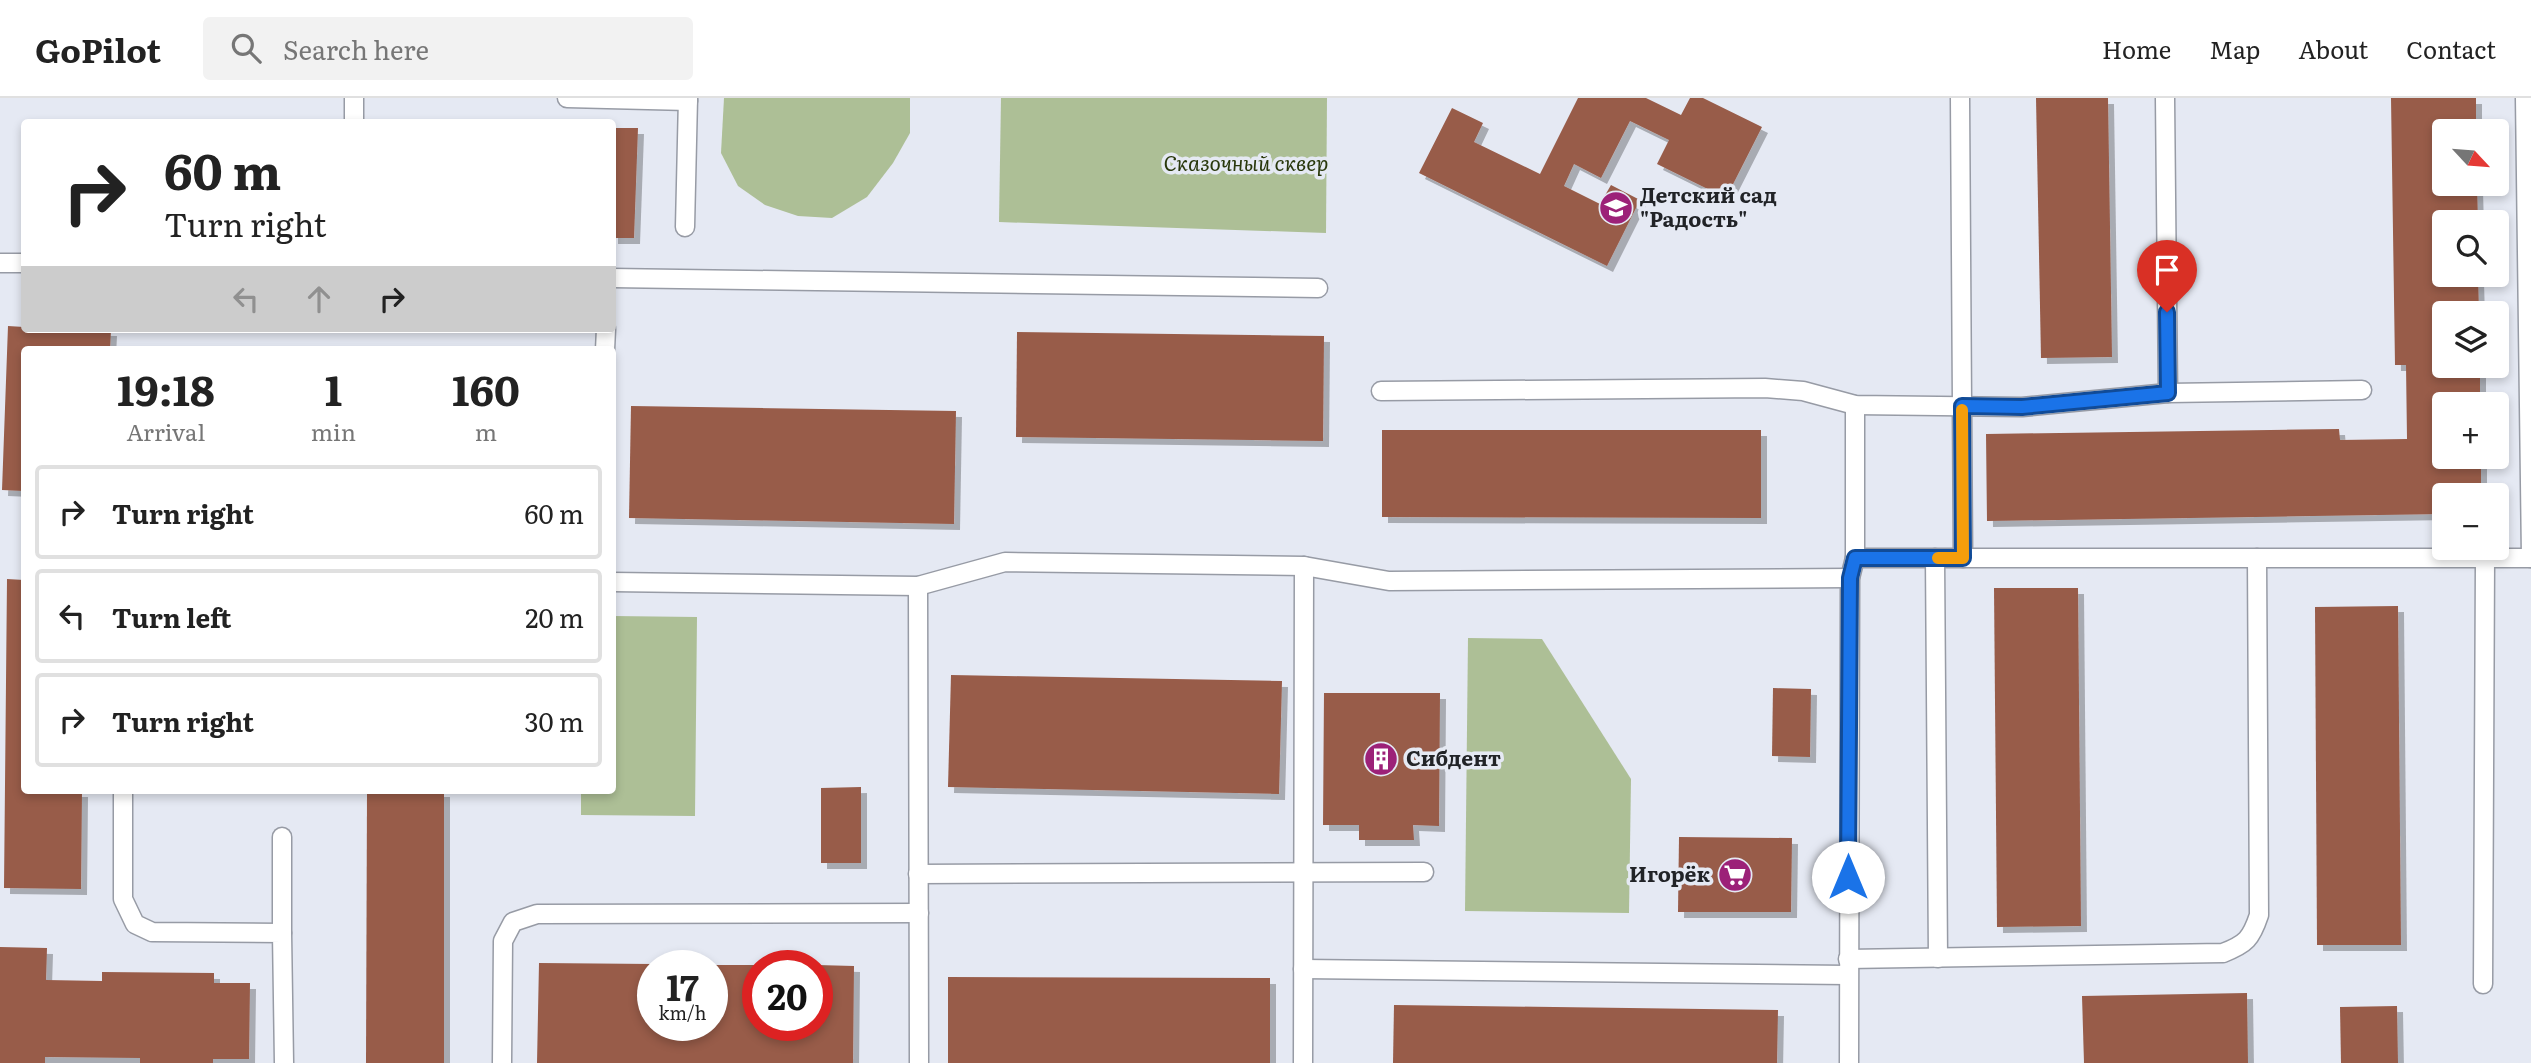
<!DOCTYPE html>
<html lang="en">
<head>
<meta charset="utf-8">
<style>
  :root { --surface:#fff; --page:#f2f2f2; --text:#222; --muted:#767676; --line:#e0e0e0 }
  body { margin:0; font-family:Literata,serif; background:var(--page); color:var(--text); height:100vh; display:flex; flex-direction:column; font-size:26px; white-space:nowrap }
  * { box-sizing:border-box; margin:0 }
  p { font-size:23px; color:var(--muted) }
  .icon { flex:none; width:38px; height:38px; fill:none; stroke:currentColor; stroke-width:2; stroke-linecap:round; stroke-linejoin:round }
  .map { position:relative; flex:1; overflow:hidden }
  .details { position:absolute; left:21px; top:248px; width:595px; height:448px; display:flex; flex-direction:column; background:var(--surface); border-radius:7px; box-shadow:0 4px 10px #0003 }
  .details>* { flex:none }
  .banner { position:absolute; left:21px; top:21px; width:595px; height:214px; border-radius:7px; box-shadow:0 4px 10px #0003; background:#fff; color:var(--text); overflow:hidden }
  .needle { width:46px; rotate:116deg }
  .fabs { position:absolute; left:2432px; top:21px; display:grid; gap:14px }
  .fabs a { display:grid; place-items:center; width:77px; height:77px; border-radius:7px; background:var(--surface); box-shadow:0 4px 10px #0003; font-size:35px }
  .speed { position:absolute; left:637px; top:852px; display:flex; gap:14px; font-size:35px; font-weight:700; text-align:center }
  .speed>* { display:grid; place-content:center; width:91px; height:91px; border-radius:50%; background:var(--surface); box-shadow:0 4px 10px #0003; line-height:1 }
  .speed small { font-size:18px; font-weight:400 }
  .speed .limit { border:10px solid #d22; background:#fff; color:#111 }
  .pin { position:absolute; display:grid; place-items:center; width:60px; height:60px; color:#fff; margin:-72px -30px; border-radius:50% 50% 50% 0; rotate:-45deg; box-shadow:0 0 7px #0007 }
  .pin .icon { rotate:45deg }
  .me { position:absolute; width:77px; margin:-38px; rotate:0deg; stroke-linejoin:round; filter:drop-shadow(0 0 5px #0008) }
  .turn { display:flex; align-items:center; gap:24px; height:147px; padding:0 28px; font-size:32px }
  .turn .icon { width:91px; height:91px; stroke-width:2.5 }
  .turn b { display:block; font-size:49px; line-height:60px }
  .lanes { display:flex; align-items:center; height:66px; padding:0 28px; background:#0003; justify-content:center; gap:35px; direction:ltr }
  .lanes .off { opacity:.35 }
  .eta { display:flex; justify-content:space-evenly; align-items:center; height:119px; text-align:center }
  .eta b { font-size:42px; font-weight:700; line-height:49px }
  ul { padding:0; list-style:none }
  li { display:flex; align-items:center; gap:21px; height:94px; margin:0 14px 10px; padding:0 14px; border:4px solid var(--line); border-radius:7px }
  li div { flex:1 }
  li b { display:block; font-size:26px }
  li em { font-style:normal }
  header { display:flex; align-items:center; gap:42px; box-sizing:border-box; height:98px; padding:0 35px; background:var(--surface); border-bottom:2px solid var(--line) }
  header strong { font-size:33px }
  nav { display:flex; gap:38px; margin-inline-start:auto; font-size:24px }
  .search { width:490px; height:63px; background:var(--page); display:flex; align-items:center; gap:18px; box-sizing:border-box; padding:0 24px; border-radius:7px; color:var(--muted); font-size:26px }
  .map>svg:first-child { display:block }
  .green { fill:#adbf96 }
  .building { fill:#985c49; filter:url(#shadow) }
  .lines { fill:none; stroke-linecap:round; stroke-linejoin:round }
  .service-casing { stroke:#979ba5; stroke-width:21 }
  .service { stroke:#fff; stroke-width:18 }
  .route-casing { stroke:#114b97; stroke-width:18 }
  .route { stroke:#1a73e8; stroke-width:12 }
  .slow { stroke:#f59e0b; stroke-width:12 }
  .labels { text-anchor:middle; stroke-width:7; stroke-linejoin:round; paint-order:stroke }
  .park-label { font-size:21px; font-style:italic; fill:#29380c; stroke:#e5e9f3 }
  .poi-label { font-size:21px; font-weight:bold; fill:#212327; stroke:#e5e9f3; text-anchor:start }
</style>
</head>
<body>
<header>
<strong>GoPilot</strong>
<div class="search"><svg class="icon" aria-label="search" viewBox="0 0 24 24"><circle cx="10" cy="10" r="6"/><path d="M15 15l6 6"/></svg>Search here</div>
<nav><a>Home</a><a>Map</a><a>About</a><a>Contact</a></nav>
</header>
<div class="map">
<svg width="2531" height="965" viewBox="0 0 2531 965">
  <defs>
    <filter id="shadow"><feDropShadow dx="6" dy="6" stdDeviation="0" flood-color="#0004"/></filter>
  </defs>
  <rect width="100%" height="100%" fill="#e5e9f3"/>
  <g class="green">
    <path d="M 724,0 L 910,0 L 910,35 L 893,65 L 867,99 L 832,120 L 798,118 L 765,107 L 738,88 L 721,55 Z"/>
    <path d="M 1001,0 L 1327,0 L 1326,135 L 999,124 Z"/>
    <path d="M 613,518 L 697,519 L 695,718 L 581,717 L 581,693 L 612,693 Z"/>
    <path d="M 1468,540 L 1542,541 L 1631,681 L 1629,815 L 1465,813 Z"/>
  </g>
  <g class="building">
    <path d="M 1578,0 L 1646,0 L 1681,17 L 1690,0 L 1703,0 L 1762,29 L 1726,100 L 1657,66 L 1669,42 L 1630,23 L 1601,80 L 1574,66 L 1564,88 L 1600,106 L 1611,87 L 1640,102 L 1607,168 L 1419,75 L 1452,10 L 1483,25 L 1474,44 L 1540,76 Z"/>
    <path d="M 2036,0 L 2108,0 L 2112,259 L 2041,260 Z"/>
    <path d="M 2391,0 L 2476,0 L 2476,33 L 2445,33 L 2445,86 L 2477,86 L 2478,124 L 2445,124 L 2445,177 L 2478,177 L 2479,215 L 2445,215 L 2445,268 L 2480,268 L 2480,306 L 2445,306 L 2445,359 L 2481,359 L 2481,397 L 2445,397 L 2445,416 L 1987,423 L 1986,336 L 2339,331 L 2340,342 L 2407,341 L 2406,267 L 2395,267 Z"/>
    <path d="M 612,30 L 638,30 L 634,140 L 612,140 Z"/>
    <path d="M 8,228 L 24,229 L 24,231 L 111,232 L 110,252 L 24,252 L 24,393 L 2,392 Z"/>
    <path d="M 1017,234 L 1324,238 L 1323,343 L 1016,339 Z"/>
    <path d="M 631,308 L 956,313 L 954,426 L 629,420 Z"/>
    <path d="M 1382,332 L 1761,332 L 1761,420 L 1382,419 Z"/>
    <path d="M 7,481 L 24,482 L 24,693 L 82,693 L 81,791 L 4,790 Z"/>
    <path d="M 1994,490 L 2078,490 L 2081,828 L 1997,829 Z"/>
    <path d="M 2398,508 L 2401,847 L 2317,847 L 2315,509 Z"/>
    <path d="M 951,577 L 1282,583 L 1279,696 L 948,689 Z"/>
    <path d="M 1773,590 L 1811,591 L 1810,659 L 1772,658 Z"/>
    <path d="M 1324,595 L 1440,595 L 1439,728 L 1413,727 L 1414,742 L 1359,742 L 1359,727 L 1323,727 Z"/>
    <path d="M 861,689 L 861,765 L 821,765 L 821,690 Z"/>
    <path d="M 367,693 L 444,693 L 444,965 L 366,965 Z"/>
    <path d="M 1679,739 L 1792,740 L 1791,814 L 1678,814 Z"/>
    <path d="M 0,849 L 47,850 L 46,882 L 102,883 L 102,874 L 214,875 L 214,885 L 250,885 L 249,961 L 213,961 L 213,965 L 140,965 L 140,960 L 45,959 L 45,965 L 0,965 Z"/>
    <path d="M 539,865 L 653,866 L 653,928 L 712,928 L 712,867 L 758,867 L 758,928 L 817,928 L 817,867 L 854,868 L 853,965 L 537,965 Z"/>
    <path d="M 948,879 L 1270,880 L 1270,965 L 948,965 Z"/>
    <path d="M 2247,895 L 2248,965 L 2084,965 L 2082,898 Z"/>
    <path d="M 1394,907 L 1778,912 L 1777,965 L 1393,965 Z"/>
    <path d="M 2397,908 L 2398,965 L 2341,965 L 2340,909 Z"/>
  </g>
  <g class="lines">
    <g class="service-casing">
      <g id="service">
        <path d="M 567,0 L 688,3"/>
        <path d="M 1960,0 L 1963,460"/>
        <path d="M 2165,0 L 2168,295"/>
        <path d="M 2525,0 L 2531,460"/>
        <path d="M 354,24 L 354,0"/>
        <path d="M 685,129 L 688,0"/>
        <path d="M 0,165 L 24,165"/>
        <path d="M 612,180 L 1318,190"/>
        <path d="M 605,252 L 606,231"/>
        <path d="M 1381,293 L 1765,290 L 1803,293 L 1855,307 L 2022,309 L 2168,295 L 2362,292"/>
        <path d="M 1855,307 L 1855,460"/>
        <path d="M 1935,460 L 1938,860"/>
        <path d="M 612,484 L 918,488 L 1005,464 L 1304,468 L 1389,483 L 1850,480"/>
        <path d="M 918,488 L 919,965"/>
        <path d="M 123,693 L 123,801 L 135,826 L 152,834 L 282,835 L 284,965"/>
        <path d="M 282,739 L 282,835"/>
        <path d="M 918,776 L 1424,774"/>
        <path d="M 1848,861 L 2223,855 C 2246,846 2251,841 2259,817 L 2257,460"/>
        <path d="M 1303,871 L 1848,877"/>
        <path d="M 2483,886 L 2485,461"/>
        <path d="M 502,965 L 503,843 L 513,824 L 537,816 L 919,815"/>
        <path d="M 1303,965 L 1304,468"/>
        <path d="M 1849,965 L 1850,480 L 1855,460 L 2531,460"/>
      </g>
    </g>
    <use href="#service" class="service"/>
  </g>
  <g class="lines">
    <g class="route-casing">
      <path id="route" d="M 1848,779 L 1850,480 L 1855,460 L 1963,460 L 1962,308 L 2022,309 L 2168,295 L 2167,214"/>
    </g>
    <use href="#route" class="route"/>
    <path class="slow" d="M 1938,460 L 1963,460 L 1962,312"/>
  </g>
  <defs>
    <g id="school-disc" transform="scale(1.75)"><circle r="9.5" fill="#9c2178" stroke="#e5e9f3"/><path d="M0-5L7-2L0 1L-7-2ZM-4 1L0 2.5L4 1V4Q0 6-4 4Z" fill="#fff"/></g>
    <g id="building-disc" transform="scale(1.75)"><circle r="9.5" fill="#9c2178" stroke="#e5e9f3"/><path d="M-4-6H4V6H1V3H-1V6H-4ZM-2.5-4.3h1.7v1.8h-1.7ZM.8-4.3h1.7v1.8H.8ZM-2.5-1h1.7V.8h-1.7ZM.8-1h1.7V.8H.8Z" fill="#fff"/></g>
    <g id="supermarket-disc" transform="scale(1.75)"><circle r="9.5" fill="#9c2178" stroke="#e5e9f3"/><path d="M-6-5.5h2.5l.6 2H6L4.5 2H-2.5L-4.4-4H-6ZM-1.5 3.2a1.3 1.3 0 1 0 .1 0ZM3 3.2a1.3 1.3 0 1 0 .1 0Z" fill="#fff"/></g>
  </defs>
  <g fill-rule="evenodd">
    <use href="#school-disc" x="1616" y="110"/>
    <use href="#building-disc" x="1381" y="661"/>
    <use href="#supermarket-disc" x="1735" y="777"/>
  </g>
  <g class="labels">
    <g class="park-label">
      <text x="1246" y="73">Сказочный сквер</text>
    </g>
    <g class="poi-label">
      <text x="1640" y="105">Детский сад<tspan x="1640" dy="24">"Радость"</tspan></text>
      <text x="1406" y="668">Сибдент</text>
      <text x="1710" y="784" text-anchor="end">Игорёк</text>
    </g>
  </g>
</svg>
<div class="fabs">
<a><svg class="needle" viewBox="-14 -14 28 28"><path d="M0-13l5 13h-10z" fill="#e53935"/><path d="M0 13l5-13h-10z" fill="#767676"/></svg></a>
<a><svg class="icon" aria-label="search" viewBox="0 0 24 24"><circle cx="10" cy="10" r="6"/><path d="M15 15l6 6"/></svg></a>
<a><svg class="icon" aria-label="layers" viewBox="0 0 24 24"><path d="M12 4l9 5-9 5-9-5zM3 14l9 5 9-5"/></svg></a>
<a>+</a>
<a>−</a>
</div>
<div class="speed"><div>17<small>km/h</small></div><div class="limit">20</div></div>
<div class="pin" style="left:2167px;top:214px;background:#d93025"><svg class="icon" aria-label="arrive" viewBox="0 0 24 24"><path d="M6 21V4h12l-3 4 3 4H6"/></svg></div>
<svg class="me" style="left:1848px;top:779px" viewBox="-20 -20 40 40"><circle r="19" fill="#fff"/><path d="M0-13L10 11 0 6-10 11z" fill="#1a73e8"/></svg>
<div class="banner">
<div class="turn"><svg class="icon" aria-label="right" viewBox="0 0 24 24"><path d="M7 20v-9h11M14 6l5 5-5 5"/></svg><div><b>60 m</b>Turn right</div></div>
<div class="lanes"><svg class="icon off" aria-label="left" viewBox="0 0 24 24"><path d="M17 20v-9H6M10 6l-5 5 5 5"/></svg><svg class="icon off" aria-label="ahead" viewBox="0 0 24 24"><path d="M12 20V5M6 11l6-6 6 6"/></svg><svg class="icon" aria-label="right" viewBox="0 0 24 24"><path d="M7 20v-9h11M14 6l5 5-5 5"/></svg></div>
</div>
<section class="details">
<div class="eta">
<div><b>19:18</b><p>Arrival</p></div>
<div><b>1</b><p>min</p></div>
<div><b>160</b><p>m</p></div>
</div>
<ul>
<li><svg class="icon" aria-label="right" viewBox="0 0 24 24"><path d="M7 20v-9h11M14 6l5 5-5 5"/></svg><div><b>Turn right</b></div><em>60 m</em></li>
<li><svg class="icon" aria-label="left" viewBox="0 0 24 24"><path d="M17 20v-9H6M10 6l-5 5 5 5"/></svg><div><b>Turn left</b></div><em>20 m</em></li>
<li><svg class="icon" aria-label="right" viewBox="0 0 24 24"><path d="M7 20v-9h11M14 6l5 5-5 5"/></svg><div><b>Turn right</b></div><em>30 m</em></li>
</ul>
</section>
</div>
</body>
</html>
